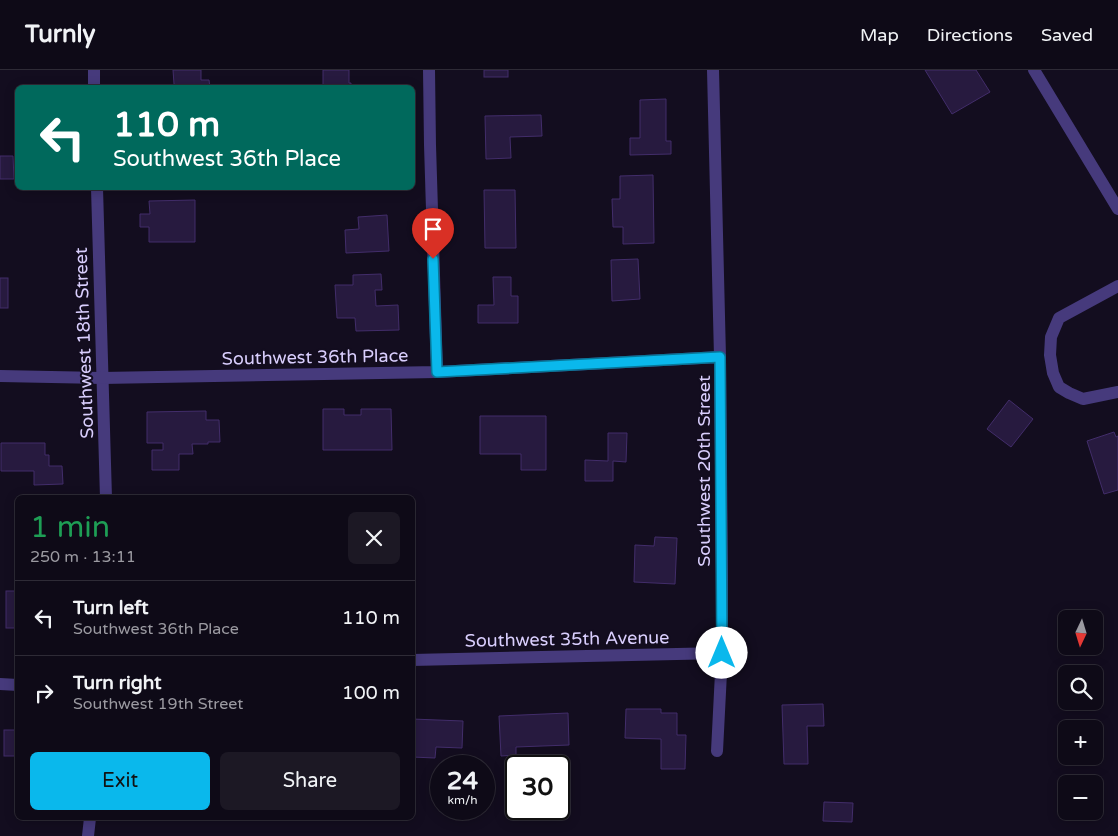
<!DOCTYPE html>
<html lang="en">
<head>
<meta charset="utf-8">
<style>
  :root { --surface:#0e0a17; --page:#1c1824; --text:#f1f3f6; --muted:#9b9aa1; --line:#2e2b36; --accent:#0ab8ec }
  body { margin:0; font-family:"Varela Round",sans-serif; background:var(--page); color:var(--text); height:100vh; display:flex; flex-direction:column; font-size:19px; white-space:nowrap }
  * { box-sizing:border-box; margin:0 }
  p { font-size:16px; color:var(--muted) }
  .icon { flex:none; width:28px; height:28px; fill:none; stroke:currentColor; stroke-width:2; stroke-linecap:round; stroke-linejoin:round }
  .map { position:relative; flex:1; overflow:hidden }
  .panel { position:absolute; left:15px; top:425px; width:400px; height:325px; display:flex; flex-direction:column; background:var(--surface); border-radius:8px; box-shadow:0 2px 12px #0003,0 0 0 1px var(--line) }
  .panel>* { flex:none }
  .guide { position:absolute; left:15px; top:15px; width:400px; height:105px; border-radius:8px; box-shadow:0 2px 12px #0003,0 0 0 1px var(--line); background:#00695c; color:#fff; overflow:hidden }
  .needle { width:32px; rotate:184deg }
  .tools { position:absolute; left:1058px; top:540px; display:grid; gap:10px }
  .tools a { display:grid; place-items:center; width:45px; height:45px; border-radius:8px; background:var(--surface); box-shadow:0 2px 12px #0003,0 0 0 1px var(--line); font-size:25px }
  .speed { position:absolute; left:430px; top:685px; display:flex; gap:10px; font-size:25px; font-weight:700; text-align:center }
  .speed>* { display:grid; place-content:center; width:65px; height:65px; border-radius:50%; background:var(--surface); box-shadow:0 2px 12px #0003,0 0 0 1px var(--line); line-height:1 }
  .speed small { font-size:12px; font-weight:400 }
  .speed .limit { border:2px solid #111; border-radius:8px; background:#fff; color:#111 }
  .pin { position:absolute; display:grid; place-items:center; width:42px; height:42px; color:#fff; margin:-51px -21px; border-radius:50% 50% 50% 0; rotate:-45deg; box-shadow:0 0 5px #0007 }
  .pin .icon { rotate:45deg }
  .me { position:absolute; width:55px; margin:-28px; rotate:0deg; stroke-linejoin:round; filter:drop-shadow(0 0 4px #0008) }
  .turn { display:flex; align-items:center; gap:18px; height:105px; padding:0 15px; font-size:22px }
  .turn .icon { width:65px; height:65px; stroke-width:2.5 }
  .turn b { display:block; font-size:35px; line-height:42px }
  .round { display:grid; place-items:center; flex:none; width:52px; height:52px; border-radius:8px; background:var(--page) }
  .overview { display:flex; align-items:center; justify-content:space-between; height:85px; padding:0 15px }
  h1 { font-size:30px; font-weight:600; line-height:38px; color:#1e9e55 }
  .button { display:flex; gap:10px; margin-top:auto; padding:10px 15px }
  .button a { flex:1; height:58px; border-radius:8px; background:var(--accent); color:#111; font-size:20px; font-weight:600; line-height:58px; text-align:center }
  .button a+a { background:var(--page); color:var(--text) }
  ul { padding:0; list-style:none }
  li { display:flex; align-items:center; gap:15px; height:75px; padding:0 15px; border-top:1px solid var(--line) }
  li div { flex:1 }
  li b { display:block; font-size:19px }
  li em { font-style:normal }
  header { display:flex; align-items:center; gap:30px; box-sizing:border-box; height:70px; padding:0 25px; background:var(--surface); border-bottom:1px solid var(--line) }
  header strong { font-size:24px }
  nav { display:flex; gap:28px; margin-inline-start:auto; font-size:18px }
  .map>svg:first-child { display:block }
  .building { fill:#271a3f; stroke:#422d6a }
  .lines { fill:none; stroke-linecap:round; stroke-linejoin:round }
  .street { stroke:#463a7c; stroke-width:12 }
  .route-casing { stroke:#067899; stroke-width:12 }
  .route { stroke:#0ab8ec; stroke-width:9 }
  .labels { text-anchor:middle; stroke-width:4; stroke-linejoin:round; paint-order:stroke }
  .street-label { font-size:18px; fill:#d9cefd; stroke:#130d1f }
</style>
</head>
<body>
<header>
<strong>Turnly</strong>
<nav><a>Map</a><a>Directions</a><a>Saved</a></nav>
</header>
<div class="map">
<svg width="1118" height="766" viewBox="0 0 1118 766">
  <rect width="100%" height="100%" fill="#130d1f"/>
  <g class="building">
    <path d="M 173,0 L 201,0 L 201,10 L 209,10 L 210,18 L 180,18 L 174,14 Z"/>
    <path d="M 323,0 L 349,0 L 349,13 L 351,13 L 351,18 L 314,18 L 314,15 L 323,15 Z"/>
    <rect x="484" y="0" width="24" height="7"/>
    <path d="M 925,0 L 976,0 L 990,22 L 952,44 Z"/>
    <path d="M 666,29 L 666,71 L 671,71 L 671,84 L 630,85 L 630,68 L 640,68 L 640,30 Z"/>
    <path d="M 541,45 L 542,66 L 510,67 L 511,88 L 486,89 L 485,46 Z"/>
    <path d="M 0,86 L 13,86 L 14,109 L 0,109 Z"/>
    <path d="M 653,105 L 654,173 L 623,174 L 623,157 L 613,157 L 612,129 L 620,129 L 620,106 Z"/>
    <path d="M 484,120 L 515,120 L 516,178 L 485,178 Z"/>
    <path d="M 195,130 L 195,172 L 149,172 L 149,157 L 140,157 L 140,144 L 150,144 L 149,131 Z"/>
    <path d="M 387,145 L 389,181 L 346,183 L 345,160 L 359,159 L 358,147 Z"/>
    <path d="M 638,189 L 640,229 L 612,231 L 611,190 Z"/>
    <path d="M 381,204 L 382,220 L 375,220 L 376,236 L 398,235 L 399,260 L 356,261 L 355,248 L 337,248 L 335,215 L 353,215 L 353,205 Z"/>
    <path d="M 493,207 L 511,207 L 511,226 L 518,226 L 518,253 L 478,253 L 478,235 L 494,235 Z"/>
    <rect x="0" y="208" width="8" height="30"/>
    <path d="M 1009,330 L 1033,349 L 1011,377 L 987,359 Z"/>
    <path d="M 323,339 L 344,339 L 344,345 L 361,345 L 361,339 L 391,339 L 392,380 L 323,380 Z"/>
    <path d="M 206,341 L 206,350 L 219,350 L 220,372 L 208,372 L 208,374 L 192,374 L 193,384 L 179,384 L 179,400 L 152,400 L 152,380 L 163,380 L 163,373 L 147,373 L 147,342 Z"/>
    <path d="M 480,346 L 546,346 L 546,400 L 521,400 L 521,384 L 480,384 Z"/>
    <path d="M 1114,362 L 1116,367 L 1118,366 L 1118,420 L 1104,424 L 1087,371 Z"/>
    <path d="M 608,363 L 627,363 L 626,392 L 613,391 L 613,411 L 585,411 L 585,390 L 608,391 Z"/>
    <path d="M 1,373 L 45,373 L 45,385 L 49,385 L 49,396 L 62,396 L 63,414 L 34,415 L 34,401 L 1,401 Z"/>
    <path d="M 655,467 L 677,468 L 675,514 L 634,512 L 635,475 L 654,476 Z"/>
    <path d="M 412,469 L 414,469 L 415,503 L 412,503 Z"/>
    <rect x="6" y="521" width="12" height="37"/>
    <path d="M 823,634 L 824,656 L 807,656 L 808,694 L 784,694 L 782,635 Z"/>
    <path d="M 626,639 L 661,639 L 661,643 L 677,643 L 677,665 L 686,665 L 685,699 L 661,699 L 661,669 L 625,668 Z"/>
    <path d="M 568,643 L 569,675 L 516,677 L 516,685 L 501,686 L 499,646 Z"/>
    <path d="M 412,649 L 463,651 L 462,678 L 436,677 L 435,688 L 412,687 Z"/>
    <rect x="4" y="660" width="14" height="26"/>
    <path d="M 824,732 L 853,733 L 852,752 L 823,751 Z"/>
  </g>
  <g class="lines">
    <g class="street">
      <path d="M 94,0 L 94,18"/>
      <path d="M 429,0 L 430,75 L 437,302"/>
      <path d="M 713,0 L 720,287 L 722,505 L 722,583 L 717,681"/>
      <path d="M 1034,0 L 1118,139"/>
      <path d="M 97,118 L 106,428"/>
      <path d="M 1118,216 L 1059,248 L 1051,267 L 1050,285 L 1053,303 L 1059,317 L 1069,323 L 1083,329 L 1118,322"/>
      <path d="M 0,306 L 102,308 L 437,302 L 720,287"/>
      <path d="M 412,590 L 722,583"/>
      <path d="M 0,614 L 18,615"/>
      <path d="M 88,766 L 90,748"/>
    </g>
  </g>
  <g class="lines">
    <g class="route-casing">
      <path id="route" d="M 433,189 L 437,302 L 720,287 L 722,583"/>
    </g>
    <use href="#route" class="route"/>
  </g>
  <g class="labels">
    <g class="street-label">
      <text transform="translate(84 273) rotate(-92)" y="6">Southwest 18th Street</text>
      <text transform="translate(315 287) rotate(-1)" y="6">Southwest 36th Place</text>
      <text transform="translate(704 401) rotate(-90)" y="6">Southwest 20th Street</text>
      <text transform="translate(567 569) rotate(-1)" y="6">Southwest 35th Avenue</text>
    </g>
  </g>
</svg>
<div class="tools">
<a><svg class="needle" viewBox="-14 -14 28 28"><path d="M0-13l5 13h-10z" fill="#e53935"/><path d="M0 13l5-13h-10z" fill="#9b9aa1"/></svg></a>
<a><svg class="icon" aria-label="search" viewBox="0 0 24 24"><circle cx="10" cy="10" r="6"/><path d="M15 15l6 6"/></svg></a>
<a>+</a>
<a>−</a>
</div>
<div class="speed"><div>24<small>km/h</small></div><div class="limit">30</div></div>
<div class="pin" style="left:433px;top:189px;background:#d93025"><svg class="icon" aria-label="arrive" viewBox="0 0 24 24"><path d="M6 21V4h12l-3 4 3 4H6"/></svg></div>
<svg class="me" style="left:722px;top:583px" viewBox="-20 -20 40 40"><circle r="19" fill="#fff"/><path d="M0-13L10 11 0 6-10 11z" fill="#0ab8ec"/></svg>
<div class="guide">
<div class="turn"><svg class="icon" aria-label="left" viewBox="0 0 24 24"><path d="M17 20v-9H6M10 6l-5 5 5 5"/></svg><div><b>110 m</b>Southwest 36th Place</div></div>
</div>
<section class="panel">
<div class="overview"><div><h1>1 min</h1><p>250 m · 13:11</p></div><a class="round"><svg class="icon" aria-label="close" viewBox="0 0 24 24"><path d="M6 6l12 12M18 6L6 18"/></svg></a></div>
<ul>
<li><svg class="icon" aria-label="left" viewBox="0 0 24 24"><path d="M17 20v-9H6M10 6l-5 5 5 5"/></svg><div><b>Turn left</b><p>Southwest 36th Place</p></div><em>110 m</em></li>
<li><svg class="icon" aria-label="right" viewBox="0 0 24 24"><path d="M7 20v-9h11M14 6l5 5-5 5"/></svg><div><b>Turn right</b><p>Southwest 19th Street</p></div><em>100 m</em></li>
</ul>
<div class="button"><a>Exit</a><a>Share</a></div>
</section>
</div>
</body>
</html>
